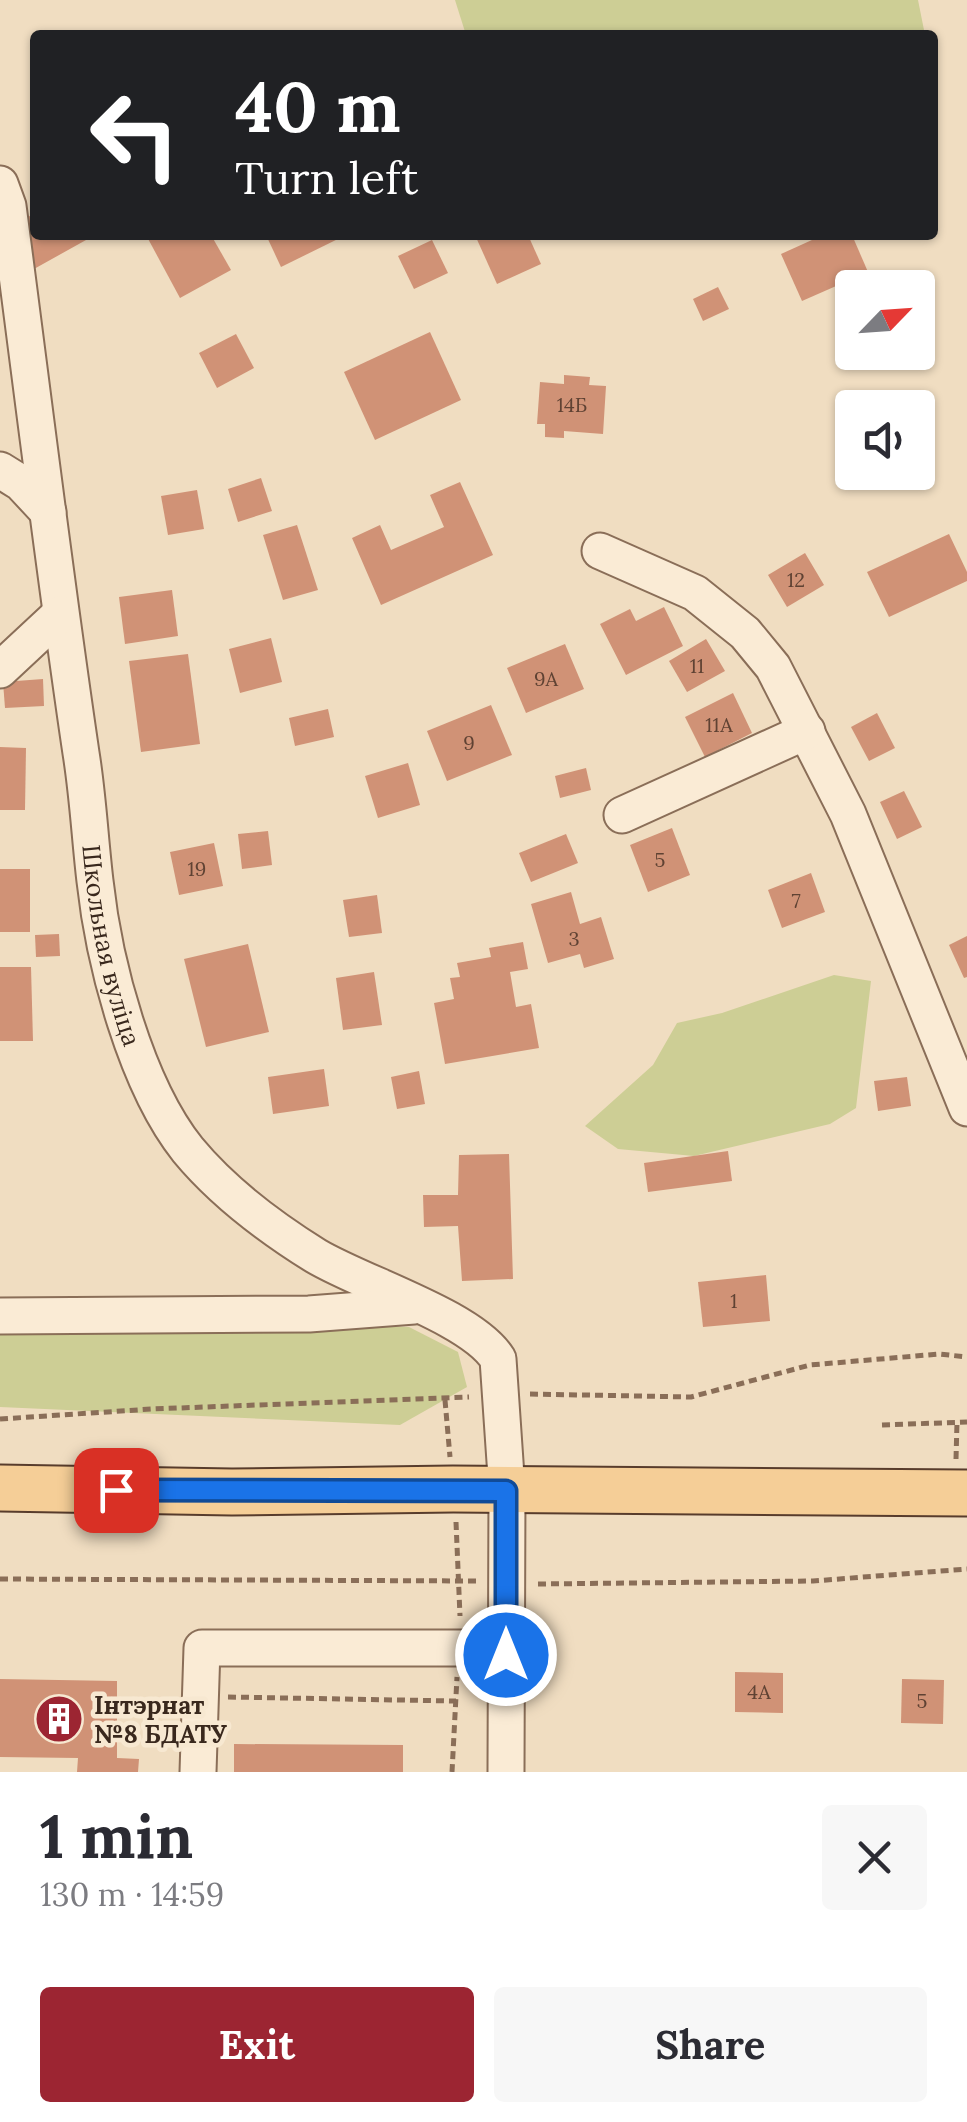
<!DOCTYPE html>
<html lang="en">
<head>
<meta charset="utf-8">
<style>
  :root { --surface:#fff; --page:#f7f7f7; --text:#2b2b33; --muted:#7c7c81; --accent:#9c2532 }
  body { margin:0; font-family:Lora,serif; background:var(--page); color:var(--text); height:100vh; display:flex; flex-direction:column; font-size:38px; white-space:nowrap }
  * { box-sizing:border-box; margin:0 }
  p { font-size:32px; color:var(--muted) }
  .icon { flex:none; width:55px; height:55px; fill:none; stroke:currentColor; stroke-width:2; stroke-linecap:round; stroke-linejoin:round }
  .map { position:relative; height:1772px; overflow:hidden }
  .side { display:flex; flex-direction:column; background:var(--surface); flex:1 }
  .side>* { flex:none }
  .top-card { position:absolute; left:30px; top:30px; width:908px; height:210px; border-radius:10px; box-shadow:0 2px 8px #0004; background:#202124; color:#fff; overflow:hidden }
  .needle { width:65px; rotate:65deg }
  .tools { position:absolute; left:835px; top:270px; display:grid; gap:20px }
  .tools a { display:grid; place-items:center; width:100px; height:100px; border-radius:10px; background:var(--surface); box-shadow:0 2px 8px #0004; font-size:50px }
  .pin { position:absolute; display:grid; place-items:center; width:85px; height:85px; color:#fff; margin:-42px; border-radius:20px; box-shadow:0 5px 15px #0006 }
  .me { position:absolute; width:110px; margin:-55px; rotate:0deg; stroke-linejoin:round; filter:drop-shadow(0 0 8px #0008) }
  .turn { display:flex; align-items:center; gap:35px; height:210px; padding:0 40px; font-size:45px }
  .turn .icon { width:130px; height:130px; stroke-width:2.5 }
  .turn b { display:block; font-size:70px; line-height:85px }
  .round { display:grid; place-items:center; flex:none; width:105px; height:105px; border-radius:10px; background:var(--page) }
  .overview { display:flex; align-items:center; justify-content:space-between; height:170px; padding:0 40px }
  h1 { font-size:60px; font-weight:700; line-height:75px }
  .cta { display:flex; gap:20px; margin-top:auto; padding:20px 40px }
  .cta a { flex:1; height:115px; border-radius:10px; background:var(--accent); color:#fff; font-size:40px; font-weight:700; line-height:115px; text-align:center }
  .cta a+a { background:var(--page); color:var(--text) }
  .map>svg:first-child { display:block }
  .green { fill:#cdce95 }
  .building { fill:#d09276 }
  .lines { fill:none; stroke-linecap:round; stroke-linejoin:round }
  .minor-casing { stroke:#8a6e58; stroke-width:39 }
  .major-casing { stroke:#583c2c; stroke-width:49 }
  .path { stroke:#8a6e58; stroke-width:5; stroke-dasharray:8 5; stroke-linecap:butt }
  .minor { stroke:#faebd5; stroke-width:35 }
  .major { stroke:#f5ce97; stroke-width:45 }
  .route-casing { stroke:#114b97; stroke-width:25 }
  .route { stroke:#1a73e8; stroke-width:18 }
  .labels { text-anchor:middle; stroke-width:9; stroke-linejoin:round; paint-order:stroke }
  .number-label { font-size:20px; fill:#5f4233 }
  .street-label { font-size:25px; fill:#39281d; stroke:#f7e8d1 }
  .poi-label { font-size:25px; font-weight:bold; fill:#39281d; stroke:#f7e8d1; text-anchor:start }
</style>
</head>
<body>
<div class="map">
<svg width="967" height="1772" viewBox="0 0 967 1772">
  <rect width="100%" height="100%" fill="#f0ddc1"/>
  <g class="green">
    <path d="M 455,0 L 918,0 L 925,35 L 466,35 Z"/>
    <path d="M 834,975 L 871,981 L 856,1108 L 830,1124 L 694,1156 L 618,1149 L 585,1126 L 653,1065 L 677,1023 L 722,1013 Z"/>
    <path d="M 0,1309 L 409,1327 L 458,1352 L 467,1387 L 400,1425 L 0,1407 Z"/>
  </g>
  <g class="building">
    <path d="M 35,213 L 35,235 L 95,235 L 34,269 L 28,217 Z"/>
    <path d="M 146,235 L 211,235 L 231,270 L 180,298 Z"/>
    <path d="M 266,235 L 346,235 L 281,267 Z"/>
    <path d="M 475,235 L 528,235 L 541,264 L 497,284 Z"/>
    <path d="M 823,235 L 852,235 L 868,272 L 802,301 L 781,254 Z"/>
    <path d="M 432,240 L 448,273 L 414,289 L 398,256 Z"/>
    <path d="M 718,287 L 729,309 L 703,321 L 693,299 Z"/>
    <path d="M 430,332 L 461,400 L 375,440 L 344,372 Z"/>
    <path d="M 236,334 L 254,368 L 217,388 L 199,353 Z"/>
    <path d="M 564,375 L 590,377 L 589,385 L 606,386 L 603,434 L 564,431 L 564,438 L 545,437 L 545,424 L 537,424 L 540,382 L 564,384 Z"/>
    <path d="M 261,478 L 272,511 L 238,522 L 228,489 Z"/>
    <path d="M 460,482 L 493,555 L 381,605 L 352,538 L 380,525 L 391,550 L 444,527 L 430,495 Z"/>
    <path d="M 197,490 L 204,529 L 168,535 L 161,496 Z"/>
    <path d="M 297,525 L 318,590 L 283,600 L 263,535 Z"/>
    <path d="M 949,534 L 967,572 L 967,581 L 889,617 L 867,572 Z"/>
    <path d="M 805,553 L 824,585 L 787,607 L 768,575 Z"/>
    <path d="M 172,590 L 178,636 L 125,644 L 119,597 Z"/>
    <path d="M 664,607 L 683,646 L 626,675 L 600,624 L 630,609 L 636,621 Z"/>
    <path d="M 271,638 L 282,682 L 240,693 L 229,649 Z"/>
    <path d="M 706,639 L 725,671 L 687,692 L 669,661 Z"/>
    <path d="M 565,644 L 584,689 L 526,713 L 507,668 Z"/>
    <path d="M 188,654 L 200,744 L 141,752 L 129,661 Z"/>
    <path d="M 43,679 L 44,706 L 5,708 L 3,682 Z"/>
    <path d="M 733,693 L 752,733 L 705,757 L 685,717 Z"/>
    <path d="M 491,705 L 512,755 L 447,781 L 427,731 Z"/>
    <path d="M 328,709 L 334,737 L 295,746 L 289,718 Z"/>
    <path d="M 877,713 L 895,748 L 869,761 L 851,727 Z"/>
    <path d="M 0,747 L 26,748 L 25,810 L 0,810 Z"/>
    <path d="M 408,763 L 420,805 L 378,818 L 365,776 Z"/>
    <path d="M 586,768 L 591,790 L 560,798 L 555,776 Z"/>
    <path d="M 904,791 L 922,827 L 897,839 L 880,802 Z"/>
    <path d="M 672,828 L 690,875 L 648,892 L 630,845 Z"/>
    <path d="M 268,831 L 272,865 L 242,869 L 238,834 Z"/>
    <path d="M 566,834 L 578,863 L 531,882 L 519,853 Z"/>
    <path d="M 214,843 L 223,886 L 179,895 L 170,852 Z"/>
    <rect x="0" y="869" width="30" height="63"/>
    <path d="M 811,873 L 825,912 L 782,928 L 768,890 Z"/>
    <path d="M 571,892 L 580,924 L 601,917 L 614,959 L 584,968 L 580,954 L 548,963 L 531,904 Z"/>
    <path d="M 377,895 L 382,933 L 349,937 L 343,900 Z"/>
    <path d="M 59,934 L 60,956 L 36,957 L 35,935 Z"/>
    <path d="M 967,936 L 967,977 L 964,978 L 949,945 Z"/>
    <path d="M 523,942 L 528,969 L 510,972 L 516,1007 L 531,1004 L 539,1048 L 445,1064 L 434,1003 L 454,999 L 450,978 L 460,977 L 457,963 L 491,957 L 489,948 Z"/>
    <path d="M 248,944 L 269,1032 L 206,1047 L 184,959 Z"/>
    <path d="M 0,967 L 31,967 L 33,1041 L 0,1041 Z"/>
    <path d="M 374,972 L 382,1025 L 343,1030 L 336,978 Z"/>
    <path d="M 324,1069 L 329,1106 L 273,1114 L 268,1077 Z"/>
    <path d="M 419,1071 L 425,1104 L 397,1109 L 391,1077 Z"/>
    <path d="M 907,1077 L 911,1106 L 878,1111 L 874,1081 Z"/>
    <path d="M 728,1151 L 732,1181 L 648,1192 L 644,1163 Z"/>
    <path d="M 509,1154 L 513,1279 L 462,1281 L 458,1226 L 424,1227 L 423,1195 L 458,1195 L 459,1155 Z"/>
    <path d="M 766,1275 L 770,1321 L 703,1327 L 698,1282 Z"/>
    <path d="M 735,1672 L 783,1673 L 783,1713 L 735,1712 Z"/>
    <path d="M 0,1679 L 117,1681 L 117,1758 L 139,1759 L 138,1772 L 77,1772 L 78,1758 L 0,1757 Z"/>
    <path d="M 902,1679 L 944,1680 L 943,1724 L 901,1723 Z"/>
    <path d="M 234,1744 L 403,1745 L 403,1772 L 234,1772 Z"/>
  </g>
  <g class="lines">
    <g class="minor-casing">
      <g id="minor">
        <path id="s1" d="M 0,184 L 8,206 C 32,388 54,571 81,753 C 88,796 90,839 95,881 C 104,964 136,1085 188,1150 C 222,1191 271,1228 316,1256 C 363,1284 472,1317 498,1359 L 507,1491 L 506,1772"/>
        <path d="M 0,470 L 21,483 L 48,512"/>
        <path d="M 600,551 L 695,593 L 745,633 L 773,667 L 848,814 L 967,1108"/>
        <path d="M 0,670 L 60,614"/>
        <path d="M 622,815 L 807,731"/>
        <path d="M 0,1316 L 309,1314 L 414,1306"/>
        <path d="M 198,1772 L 202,1648 L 506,1648"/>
      </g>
    </g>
    <g class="major-casing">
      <path id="major" d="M 0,1488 L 232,1492 L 453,1489 L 967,1493"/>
    </g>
    <g class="path">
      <path d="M 530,1394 L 691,1397 L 810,1365 L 939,1354 L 967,1357"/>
      <path d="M 445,1400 L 450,1457"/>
      <path d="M 0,1419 L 152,1409 L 469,1397"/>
      <path d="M 882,1425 L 967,1422"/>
      <path d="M 956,1459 L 957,1422"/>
      <path d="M 456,1522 L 460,1616"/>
      <path d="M 0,1579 L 477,1581"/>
      <path d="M 538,1584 L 813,1581 L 967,1569"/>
      <path d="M 228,1697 L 456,1701"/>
      <path d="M 452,1772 L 457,1677"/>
    </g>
    <use href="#minor" class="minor"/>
    <use href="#major" class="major"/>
  </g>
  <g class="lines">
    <g class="route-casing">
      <path id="route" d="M 116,1490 L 506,1491 L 506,1655"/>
    </g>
    <use href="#route" class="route"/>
  </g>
  <defs>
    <g id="building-disc" transform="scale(2.5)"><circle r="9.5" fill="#9c2532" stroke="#f7e8d1"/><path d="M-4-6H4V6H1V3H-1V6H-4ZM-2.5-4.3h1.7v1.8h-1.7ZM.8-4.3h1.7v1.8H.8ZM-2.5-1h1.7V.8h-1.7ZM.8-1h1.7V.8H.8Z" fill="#fff"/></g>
  </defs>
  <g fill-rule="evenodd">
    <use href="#building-disc" x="59" y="1719"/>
  </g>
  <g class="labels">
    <g class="number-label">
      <text x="572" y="412">14Б</text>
      <text x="796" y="587">12</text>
      <text x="697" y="673">11</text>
      <text x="546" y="686">9А</text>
      <text x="719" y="732">11А</text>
      <text x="469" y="750">9</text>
      <text x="660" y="867">5</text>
      <text x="197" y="876">19</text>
      <text x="796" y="908">7</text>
      <text x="574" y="946">3</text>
      <text x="734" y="1308">1</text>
      <text x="759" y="1699">4А</text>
      <text x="922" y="1708">5</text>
    </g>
    <g class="street-label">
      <text dy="9" stroke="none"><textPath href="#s1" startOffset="770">Школьная вуліца</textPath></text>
    </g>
    <g class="poi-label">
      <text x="94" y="1714">Інтэрнат<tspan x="94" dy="29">№8 БДАТУ</tspan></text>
    </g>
  </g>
</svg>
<div class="tools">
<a><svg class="needle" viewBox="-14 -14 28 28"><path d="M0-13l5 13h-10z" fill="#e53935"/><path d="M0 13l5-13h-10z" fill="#7c7c81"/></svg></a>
<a><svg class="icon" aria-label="sound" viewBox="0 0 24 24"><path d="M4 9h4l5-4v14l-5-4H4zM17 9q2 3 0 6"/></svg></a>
</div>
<div class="pin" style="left:116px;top:1490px;background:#d93025"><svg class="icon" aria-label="arrive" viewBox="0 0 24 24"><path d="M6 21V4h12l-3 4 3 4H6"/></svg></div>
<svg class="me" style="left:506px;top:1655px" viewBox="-20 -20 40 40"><circle r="17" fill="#1a73e8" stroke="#fff" stroke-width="3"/><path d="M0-11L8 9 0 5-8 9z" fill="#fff"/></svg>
<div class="top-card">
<div class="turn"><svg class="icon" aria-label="left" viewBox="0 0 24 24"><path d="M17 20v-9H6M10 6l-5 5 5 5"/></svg><div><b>40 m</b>Turn left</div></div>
</div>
</div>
<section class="side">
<div class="overview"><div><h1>1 min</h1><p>130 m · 14:59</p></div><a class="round"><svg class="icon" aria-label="close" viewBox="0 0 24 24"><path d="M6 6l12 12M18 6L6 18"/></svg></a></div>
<div class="cta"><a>Exit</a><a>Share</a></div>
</section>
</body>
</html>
